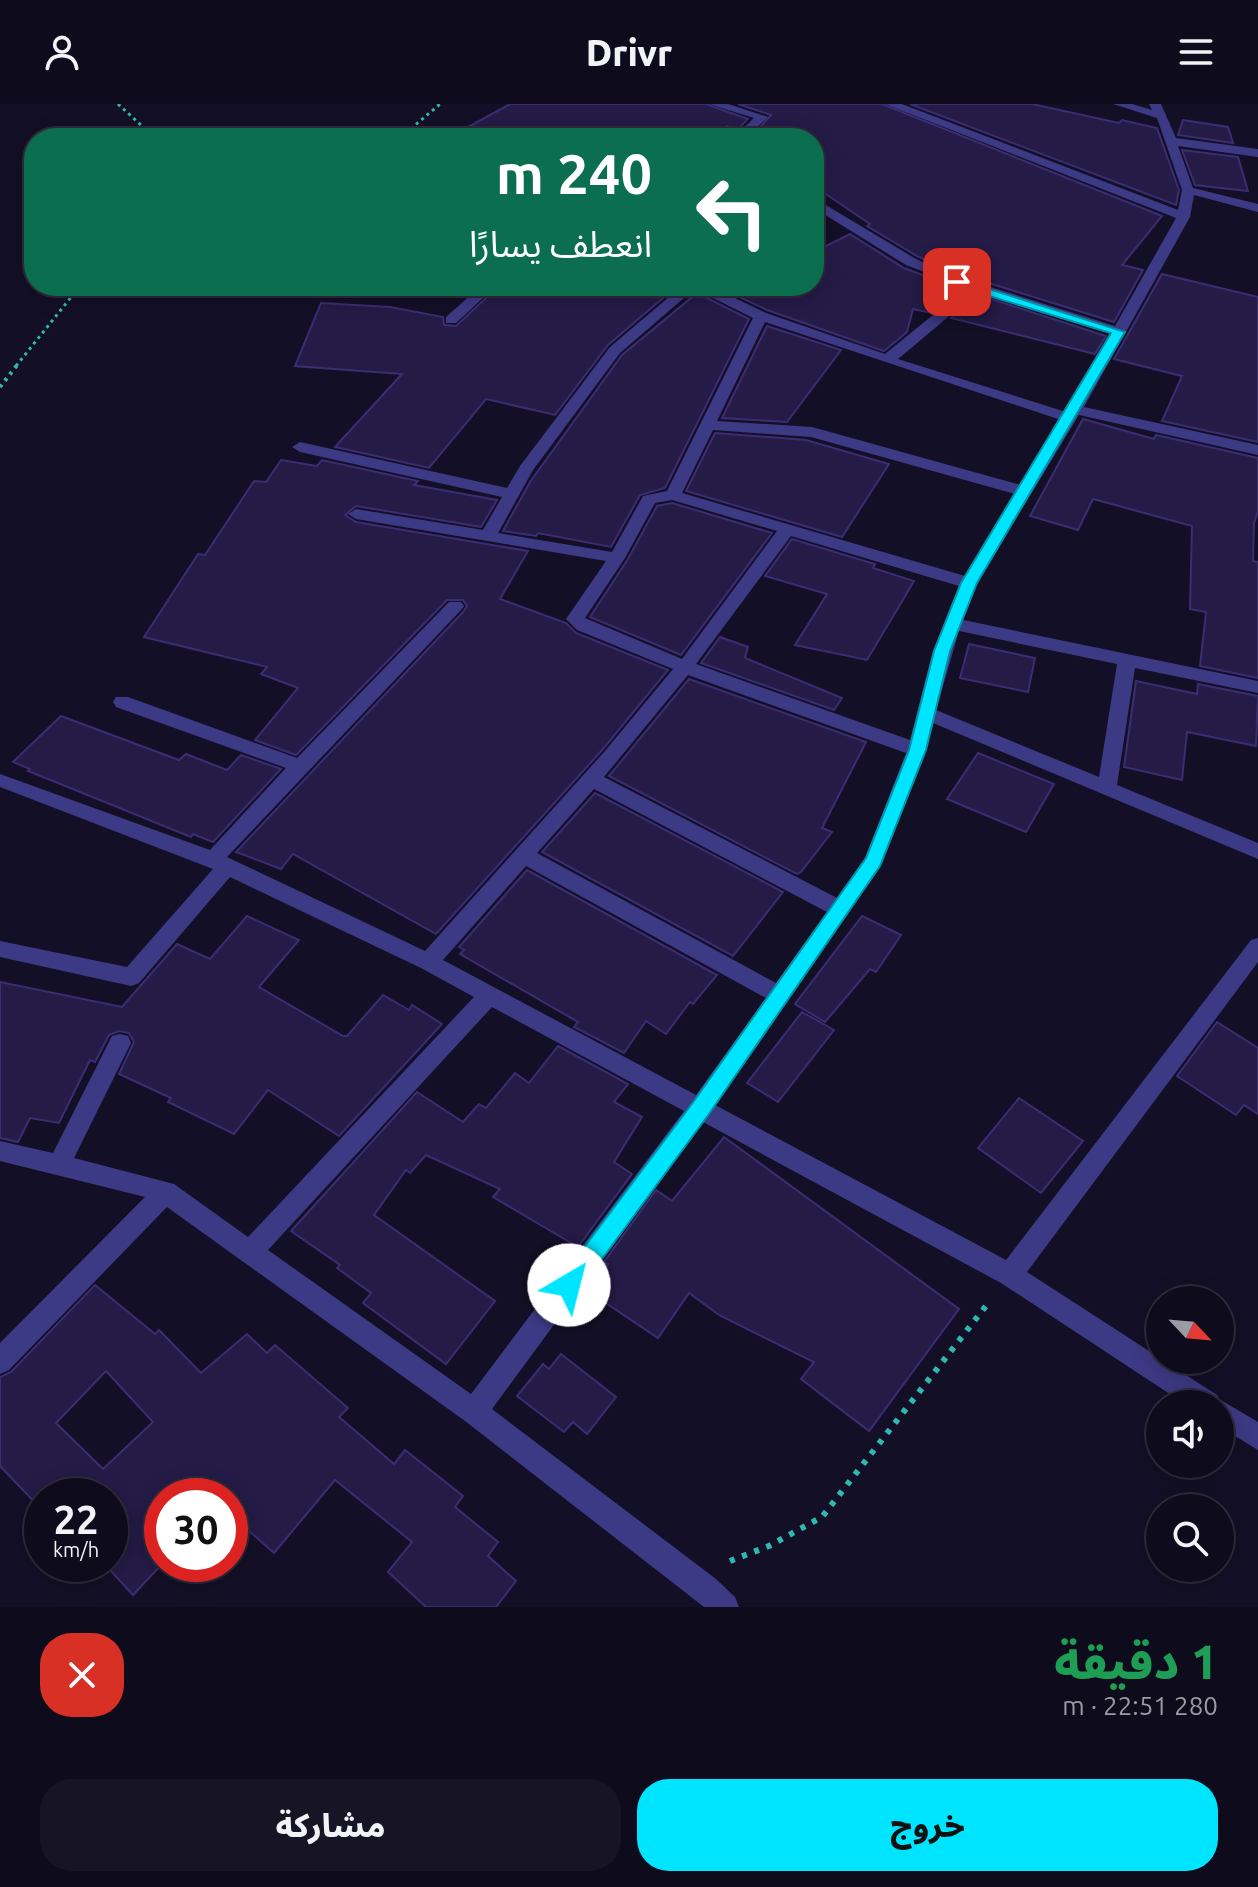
<!DOCTYPE html>
<html lang="ar">
<head>
<meta charset="utf-8">
<style>
  :root { --surface:#0e0b1c; --page:#171425; --text:#f1f3f6; --muted:#9b9ba3; --line:#2e2b3b; --accent:#00e5ff }
  body { margin:0; font-family:Ubuntu,"Noto Sans Arabic",sans-serif; background:var(--page); color:var(--text); direction:rtl; height:100vh; display:flex; flex-direction:column; font-size:30px; white-space:nowrap }
  * { box-sizing:border-box; margin:0 }
  p { font-size:26px; color:var(--muted) }
  .icon { flex:none; width:44px; height:44px; fill:none; stroke:currentColor; stroke-width:2; stroke-linecap:round; stroke-linejoin:round }
  .map { position:relative; height:1503px; overflow:hidden; direction:ltr }
  .panel { display:flex; flex-direction:column; background:var(--surface); flex:1 }
  .panel>* { flex:none }
  .guide { position:absolute; left:24px; top:24px; width:800px; height:168px; border-radius:32px; box-shadow:0 4px 20px #0003,0 0 0 2px var(--line); direction:rtl; background:#0b6e4f; color:#fff; overflow:hidden }
  .needle { width:52px; rotate:116deg }
  .buttons { position:absolute; left:1146px; top:1182px; display:grid; gap:16px }
  .buttons a { display:grid; place-items:center; width:88px; height:88px; border-radius:50%; background:var(--surface); box-shadow:0 4px 20px #0003,0 0 0 2px var(--line); font-size:40px }
  .speed { position:absolute; left:24px; top:1374px; display:flex; gap:16px; font-size:40px; font-weight:700; text-align:center }
  .speed>* { display:grid; place-content:center; width:104px; height:104px; border-radius:50%; background:var(--surface); box-shadow:0 4px 20px #0003,0 0 0 2px var(--line); line-height:1 }
  .speed small { font-size:20px; font-weight:400 }
  .speed .limit { border:12px solid #d22; background:#fff; color:#111 }
  .pin { position:absolute; display:grid; place-items:center; width:68px; height:68px; color:#fff; margin:-34px; border-radius:16px; box-shadow:0 4px 12px #0006 }
  .me { position:absolute; width:88px; margin:-44px; rotate:37deg; stroke-linejoin:round; filter:drop-shadow(0 0 6px #0008) }
  .turn { display:flex; align-items:center; gap:28px; height:168px; padding:0 40px; font-size:36px }
  .turn .icon { width:104px; height:104px; stroke-width:2.5 }
  .turn b { display:block; font-size:56px; line-height:68px }
  .round { display:grid; place-items:center; flex:none; width:84px; height:84px; border-radius:32px; background:var(--page) }
  .overview { display:flex; align-items:center; justify-content:space-between; height:136px; padding:0 40px }
  h1 { font-size:48px; font-weight:800; line-height:60px; color:#1e9e55 }
  .button { display:flex; gap:16px; margin-top:auto; padding:16px 40px }
  .button a { flex:1; height:92px; border-radius:32px; background:var(--accent); color:#111; font-size:32px; font-weight:800; line-height:92px; text-align:center }
  .button a+a { background:var(--page); color:var(--text) }
  header { display:flex; justify-content:space-between; align-items:center; height:104px; padding:0 40px; background:var(--surface); font-size:36px; font-weight:800 }
  .map>svg:first-child { display:block }
  .building { fill:#241b47; stroke:#3b2d73; stroke-width:2; fill-rule:evenodd }
  .lines { fill:none; stroke-linecap:round; stroke-linejoin:round }
  .path-far2 { stroke:#2fb8b0; stroke-width:3; stroke-dasharray:3 4; stroke-linecap:butt }
  .path-far1 { stroke:#2fb8b0; stroke-width:4; stroke-dasharray:3 5; stroke-linecap:butt }
  .path { stroke:#2fb8b0; stroke-width:6; stroke-dasharray:5 8; stroke-linecap:butt }
  .minor { fill:#3d3a85; fill-rule:evenodd }
  .route { fill:#00e5ff; stroke:#0095a6; stroke-width:2 }
</style>
</head>
<body>
<header><svg class="icon" aria-label="menu" viewBox="0 0 24 24"><path d="M4 6h16M4 12h16M4 18h16"/></svg>Drivr<svg class="icon" aria-label="person" viewBox="0 0 24 24"><circle cx="12" cy="8" r="4"/><path d="M4 21q1-7 8-7t8 7"/></svg></header>
<div class="map">
<svg width="1258" height="1503" viewBox="0 0 1258 1503">
  <rect width="100%" height="100%" fill="#130f26"/>
  <g class="building">
    <path d="M 510,0 L 706,0 L 748,15 L 738,25 L 727,22 L 714,34 L 448,34 Z"/>
    <path d="M 738,0 L 882,0 L 1162,112 L 1122,161 L 1143,166 L 1114,218 L 947,166 L 917,152 L 867,122 L 870,120 L 814,82 L 814,34 L 767,34 L 754,30 L 771,11 Z"/>
    <path d="M 910,0 L 1032,0 L 1119,19 L 1122,16 L 1157,24 L 1179,86 L 1176,101 Z"/>
    <path d="M 1183,16 L 1228,23 L 1233,39 L 1178,31 Z"/>
    <path d="M 1182,46 L 1238,53 L 1248,87 L 1195,81 Z"/>
    <path d="M 850,130 L 904,164 L 960,185 L 931,209 L 913,205 L 907,228 L 884,247 L 767,206 L 717,182 L 814,182 L 814,148 Z"/>
    <path d="M 1162,170 L 1258,193 L 1258,338 L 1162,317 L 1182,272 L 1114,255 Z"/>
    <path d="M 499,182 L 677,182 L 608,241 L 555,311 L 486,295 L 429,364 L 335,343 L 402,270 L 295,262 L 321,199 L 390,203 L 443,213 L 444,221 L 456,222 Z"/>
    <path d="M 697,189 L 749,215 L 665,384 L 640,391 L 611,443 L 538,429 L 536,432 L 503,427 L 530,378 L 622,251 Z"/>
    <path d="M 979,191 L 1106,232 L 1095,250 L 951,214 Z"/>
    <path d="M 767,222 L 841,246 L 787,318 L 722,314 Z"/>
    <path d="M 1083,315 L 1154,335 L 1156,331 L 1258,354 L 1258,407 L 1254,419 L 1253,457 L 1258,458 L 1258,574 L 1200,562 L 1206,508 L 1190,505 L 1192,422 L 1093,395 L 1078,426 L 1030,412 Z"/>
    <path d="M 715,329 L 806,336 L 889,360 L 842,433 L 686,387 Z"/>
    <path d="M 281,356 L 317,362 L 322,356 L 418,377 L 414,381 L 497,396 L 481,423 L 356,402 L 345,411 L 356,418 L 528,447 L 500,495 L 566,519 L 576,529 L 668,566 L 603,645 L 436,830 L 293,750 L 281,765 L 236,748 L 463,508 L 467,502 L 463,496 L 447,496 L 296,651 L 255,636 L 298,584 L 261,570 L 267,563 L 144,533 L 198,450 L 205,451 L 254,377 L 266,378 Z"/>
    <path d="M 672,399 L 772,429 L 681,551 L 590,513 L 628,455 L 657,402 Z"/>
    <path d="M 792,435 L 875,460 L 873,464 L 914,477 L 867,556 L 795,541 L 827,490 L 765,472 Z"/>
    <path d="M 720,533 L 748,543 L 745,554 L 842,594 L 834,606 L 701,559 Z"/>
    <path d="M 969,540 L 1035,554 L 1028,588 L 960,574 Z"/>
    <path d="M 689,575 L 866,638 L 822,724 L 832,728 L 801,768 L 797,770 L 609,672 Z"/>
    <path d="M 1136,577 L 1197,590 L 1198,580 L 1258,592 L 1256,642 L 1187,628 L 1182,676 L 1124,663 Z"/>
    <path d="M 61,612 L 179,656 L 186,650 L 227,666 L 241,651 L 281,665 L 213,738 L 193,730 L 191,733 L 28,667 L 30,665 L 13,658 Z"/>
    <path d="M 978,649 L 1054,680 L 1026,728 L 947,695 Z"/>
    <path d="M 595,689 L 783,788 L 733,852 L 542,748 Z"/>
    <path d="M 527,766 L 717,871 L 693,900 L 690,898 L 666,930 L 646,917 L 624,949 L 574,923 L 578,918 L 460,850 L 464,846 L 459,843 Z"/>
    <path d="M 247,812 L 299,836 L 259,883 L 343,932 L 347,932 L 383,891 L 409,906 L 412,901 L 442,920 L 339,1032 L 268,986 L 234,1030 L 168,998 L 171,994 L 119,970 L 134,938 L 129,929 L 119,927 L 109,931 L 95,958 L 90,956 L 59,1019 L 30,1014 L 18,1038 L 0,1034 L 0,878 L 122,903 L 177,840 L 210,855 Z"/>
    <path d="M 862,812 L 901,831 L 876,868 L 870,865 L 825,918 L 795,900 Z"/>
    <path d="M 802,908 L 834,926 L 778,998 L 747,979 Z"/>
    <path d="M 1217,918 L 1258,944 L 1258,1010 L 1244,1001 L 1236,1011 L 1177,972 Z"/>
    <path d="M 558,942 L 628,980 L 614,998 L 642,1013 L 614,1058 L 632,1070 L 578,1143 L 493,1093 L 500,1085 L 426,1051 L 410,1069 L 406,1066 L 374,1111 L 495,1197 L 446,1260 L 363,1199 L 371,1189 L 337,1164 L 340,1161 L 291,1127 L 417,988 L 463,1018 L 479,1000 L 486,1004 L 515,969 L 529,979 Z"/>
    <path d="M 1019,994 L 1083,1037 L 1041,1089 L 978,1044 Z"/>
    <path d="M 724,1033 L 959,1205 L 869,1327 L 801,1275 L 814,1258 L 719,1211 L 689,1189 L 658,1234 L 588,1187 L 608,1160 L 604,1158 L 656,1086 L 672,1097 Z"/>
    <path d="M 95,1181 L 155,1230 L 159,1226 L 201,1269 L 247,1230 L 267,1249 L 275,1241 L 348,1304 L 339,1313 L 394,1360 L 405,1346 L 463,1392 L 455,1403 L 498,1438 L 488,1452 L 516,1477 L 496,1503 L 426,1503 L 388,1468 L 412,1438 L 335,1376 L 274,1449 L 230,1410 L 230,1389 L 228,1392 L 162,1392 L 162,1460 L 133,1491 L 110,1466 L 110,1392 L 42,1392 L 42,1406 L 0,1362 L 0,1273 L 11,1268 ZM 106,1267 L 153,1318 L 103,1365 L 56,1319 Z"/>
    <path d="M 561,1250 L 616,1293 L 587,1330 L 573,1318 L 564,1328 L 517,1292 L 543,1260 L 549,1265 Z"/>
  </g>
  <g class="lines">
    <g class="path-far2">
      <path d="M 118,0 L 155,34"/>
      <path d="M 400,34 L 440,0"/>
      <path d="M 16,262 L 80,182"/>
    </g>
    <path class="path-far1" d="M 0,283 L 18,260"/>
    <path class="path" d="M 730,1457 L 769,1442 L 822,1413 L 989,1198"/>
    <g class="minor">
      <path d="M 709,0 L 728,0 L 768,13 L 746,34 L 733,34 L 754,14 Z"/>
      <path d="M 885,0 L 902,0 L 1178,106 L 1182,86 L 1157,14 L 1113,0 L 1132,0 L 1152,6 L 1149,0 L 1161,0 L 1176,34 L 1258,45 L 1258,53 L 1178,42 L 1193,84 L 1258,100 L 1258,108 L 1194,91 L 1190,113 L 1084,303 L 1258,341 L 1258,351 L 1079,311 L 977,479 L 963,516 L 1258,577 L 1258,589 L 1135,564 L 1117,681 L 1258,739 L 1258,755 L 933,619 L 926,646 L 881,762 L 715,1001 L 1006,1156 L 1251,836 L 1258,834 L 1258,858 L 1027,1168 L 1217,1291 L 1219,1295 L 1258,1318 L 1258,1346 L 1220,1323 L 1220,1300 L 1185,1300 L 1001,1179 L 703,1018 L 492,1305 L 716,1475 L 735,1493 L 739,1503 L 704,1503 L 465,1317 L 167,1103 L 9,1266 L 0,1270 L 0,1239 L 145,1093 L 0,1057 L 0,1037 L 53,1049 L 112,932 L 120,930 L 128,932 L 131,939 L 74,1054 L 174,1080 L 248,1133 L 474,893 L 421,864 L 230,773 L 139,879 L 131,882 L 0,853 L 0,837 L 127,863 L 213,765 L 0,683 L 0,670 L 210,746 L 286,664 L 116,603 L 113,598 L 116,593 L 128,593 L 297,654 L 449,498 L 461,498 L 464,502 L 461,506 L 227,753 L 425,847 L 605,647 L 673,565 L 577,526 L 566,515 L 606,457 L 356,415 L 348,410 L 356,405 L 483,426 L 502,393 L 300,348 L 292,343 L 300,338 L 507,384 L 520,362 L 610,243 L 682,182 L 710,182 L 766,209 L 885,250 L 966,184 L 906,161 L 814,104 L 814,94 L 916,155 L 946,169 L 1115,222 L 1176,114 ZM 697,186 L 753,214 L 667,387 L 643,392 L 612,448 L 498,429 L 533,366 L 620,249 L 692,187 ZM 978,188 L 1110,230 L 1066,308 L 898,255 ZM 765,218 L 1061,316 L 1021,381 L 812,323 L 717,317 ZM 713,326 L 811,333 L 1015,390 L 965,472 L 682,389 ZM 672,396 L 777,427 L 682,555 L 585,514 L 625,454 L 655,399 ZM 791,432 L 959,482 L 933,547 L 910,636 L 696,560 ZM 959,527 L 1117,560 L 1099,673 L 936,606 ZM 688,571 L 906,649 L 865,754 L 837,794 L 604,673 ZM 594,685 L 827,808 L 776,879 L 537,749 ZM 526,762 L 766,894 L 696,991 L 443,856 ZM 492,903 L 684,1007 L 471,1290 L 268,1146 Z"/>
      <path d="M 481,182 L 496,182 L 456,219 L 446,219 L 446,213 Z"/>
    </g>
  </g>
  <path class="route" d="M 957,175 L 1125,228 L 977,479 L 950,547 L 926,646 L 880,762 L 709,1010 L 577,1189 L 569,1192 L 561,1189 L 557,1181 L 561,1174 L 694,997 L 866,754 L 909,646 L 934,547 L 961,479 L 1111,229 L 953,181 L 951,178 Z"/>
</svg>
<div class="buttons">
<a><svg class="needle" viewBox="-14 -14 28 28"><path d="M0-13l5 13h-10z" fill="#e53935"/><path d="M0 13l5-13h-10z" fill="#9b9ba3"/></svg></a>
<a><svg class="icon" aria-label="sound" viewBox="0 0 24 24"><path d="M4 9h4l5-4v14l-5-4H4zM17 9q2 3 0 6"/></svg></a>
<a><svg class="icon" aria-label="search" viewBox="0 0 24 24"><circle cx="10" cy="10" r="6"/><path d="M15 15l6 6"/></svg></a>
</div>
<div class="speed"><div>22<small>km/h</small></div><div class="limit">30</div></div>
<div class="pin" style="left:957px;top:178px;background:#d93025"><svg class="icon" aria-label="arrive" viewBox="0 0 24 24"><path d="M6 21V4h12l-3 4 3 4H6"/></svg></div>
<svg class="me" style="left:569px;top:1181px" viewBox="-20 -20 40 40"><circle r="19" fill="#fff"/><path d="M0-13L10 11 0 6-10 11z" fill="#00e5ff"/></svg>
<div class="guide">
<div class="turn"><svg class="icon" aria-label="left" viewBox="0 0 24 24"><path d="M17 20v-9H6M10 6l-5 5 5 5"/></svg><div><b>240 m</b>انعطف يسارًا</div></div>
</div>
</div>
<section class="panel">
<div class="overview"><div><h1>1 دقيقة</h1><p>280 m · 22:51</p></div><a class="round" style="background:#d93025;color:#fff"><svg class="icon" aria-label="close" viewBox="0 0 24 24"><path d="M6 6l12 12M18 6L6 18"/></svg></a></div>
<div class="button"><a>خروج</a><a>مشاركة</a></div>
</section>
</body>
</html>
